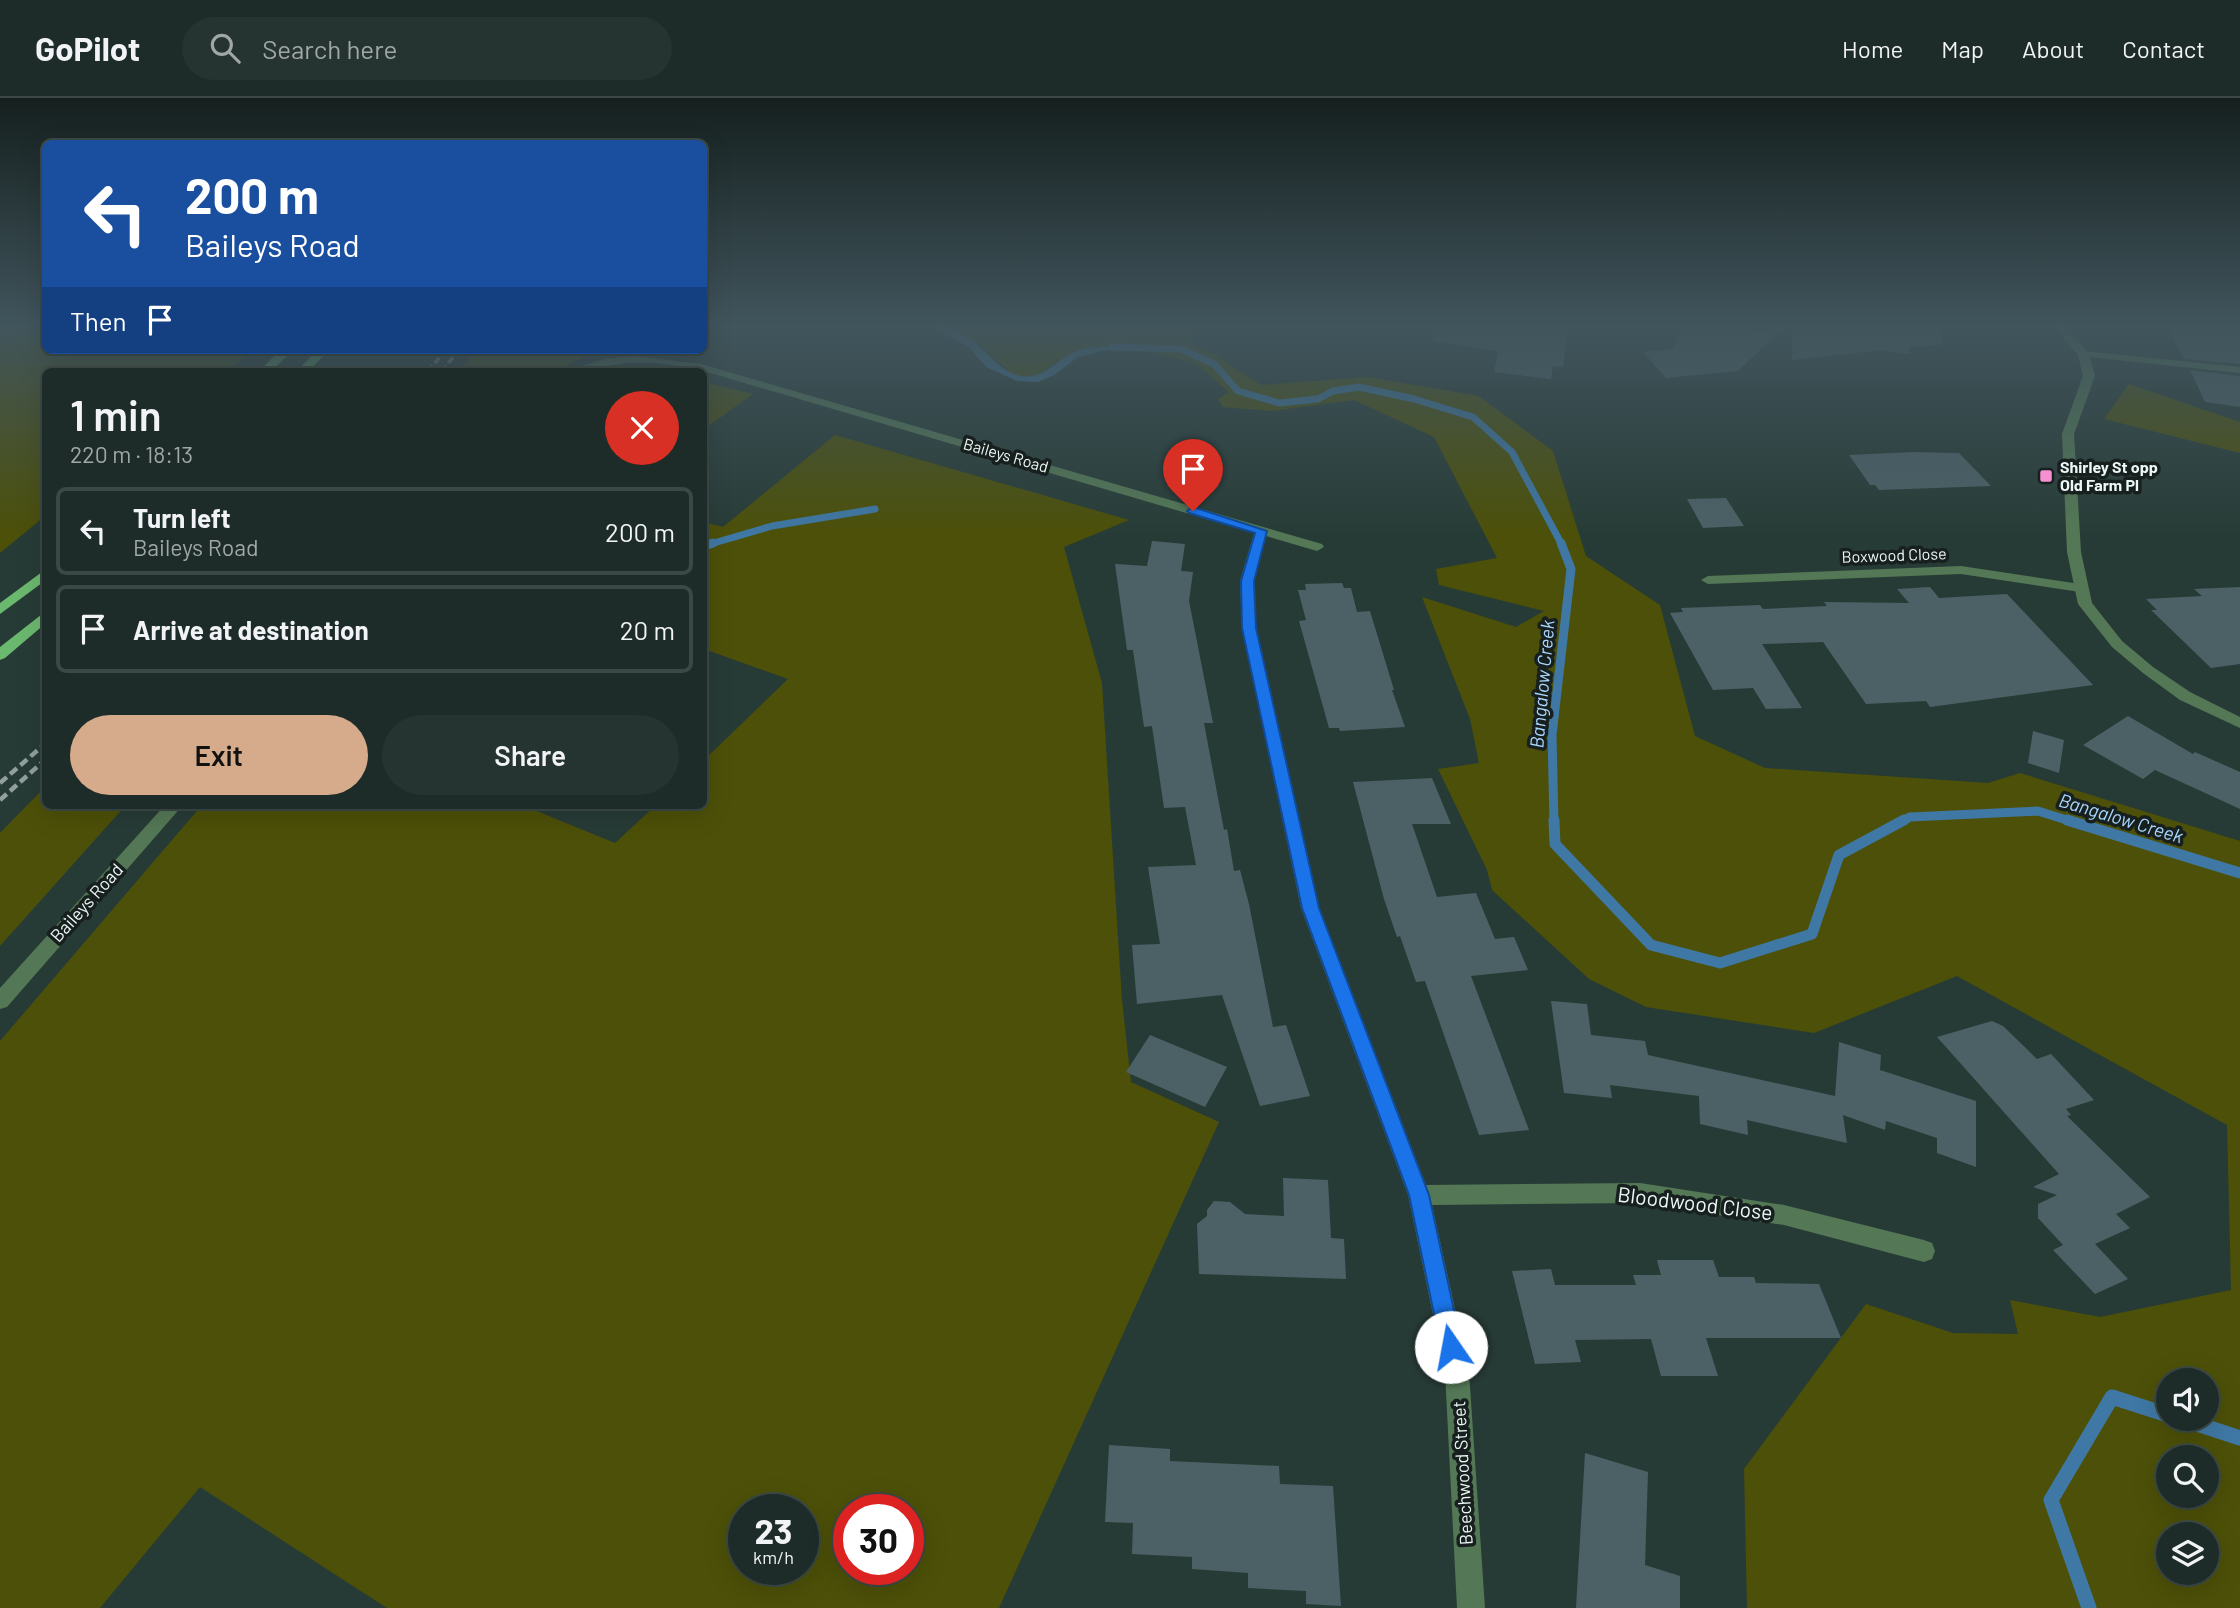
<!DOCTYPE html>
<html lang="en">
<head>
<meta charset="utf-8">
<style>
  :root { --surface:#1d2c28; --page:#253430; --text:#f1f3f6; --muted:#a0a7a8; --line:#3b4845; --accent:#d6ab8b }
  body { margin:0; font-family:Barlow,sans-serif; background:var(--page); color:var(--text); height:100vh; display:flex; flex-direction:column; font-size:26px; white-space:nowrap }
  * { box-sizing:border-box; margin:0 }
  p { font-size:23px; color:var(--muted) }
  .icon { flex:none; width:38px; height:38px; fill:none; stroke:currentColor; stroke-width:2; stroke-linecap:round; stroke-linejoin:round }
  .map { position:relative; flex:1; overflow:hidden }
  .sheet { position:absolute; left:42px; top:270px; width:665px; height:441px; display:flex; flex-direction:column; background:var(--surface); border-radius:10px; box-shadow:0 7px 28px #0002,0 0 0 2px var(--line) }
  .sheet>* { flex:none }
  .top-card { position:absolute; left:42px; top:42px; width:665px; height:214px; border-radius:10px; box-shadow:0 7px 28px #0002,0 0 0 2px var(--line); background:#1a4fa0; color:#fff; overflow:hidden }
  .tools { position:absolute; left:2156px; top:1270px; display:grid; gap:14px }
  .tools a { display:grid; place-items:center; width:63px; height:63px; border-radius:50%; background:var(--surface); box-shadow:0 7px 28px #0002,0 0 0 2px var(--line); font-size:35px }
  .speed { position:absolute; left:728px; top:1396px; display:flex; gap:14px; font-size:35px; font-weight:700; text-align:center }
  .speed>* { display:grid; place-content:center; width:91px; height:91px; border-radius:50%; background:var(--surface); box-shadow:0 7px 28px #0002,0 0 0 2px var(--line); line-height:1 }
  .speed small { font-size:18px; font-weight:400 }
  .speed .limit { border:10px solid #d22; background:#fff; color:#111 }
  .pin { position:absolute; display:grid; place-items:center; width:60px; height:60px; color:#fff; margin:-72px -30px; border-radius:50% 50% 50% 0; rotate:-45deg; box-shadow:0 0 7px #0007 }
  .pin .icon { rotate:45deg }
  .me { position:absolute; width:77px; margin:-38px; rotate:348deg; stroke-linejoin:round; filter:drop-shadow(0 0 5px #0008) }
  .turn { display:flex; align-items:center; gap:24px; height:147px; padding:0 28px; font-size:32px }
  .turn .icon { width:91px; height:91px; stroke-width:2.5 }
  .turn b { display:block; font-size:49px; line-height:60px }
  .then { display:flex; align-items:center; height:66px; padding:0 28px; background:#0003; gap:14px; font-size:26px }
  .round { display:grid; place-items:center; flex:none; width:74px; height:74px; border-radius:37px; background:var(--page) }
  .head { display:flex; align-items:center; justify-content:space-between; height:119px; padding:0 28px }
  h1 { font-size:42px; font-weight:600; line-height:52px }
  .primary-button { display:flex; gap:14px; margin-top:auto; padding:14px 28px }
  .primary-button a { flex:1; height:80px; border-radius:42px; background:var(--accent); color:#111; font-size:28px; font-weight:600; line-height:80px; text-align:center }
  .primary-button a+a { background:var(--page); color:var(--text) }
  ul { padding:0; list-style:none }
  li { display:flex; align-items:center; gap:21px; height:88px; margin:0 14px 10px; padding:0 14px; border:4px solid var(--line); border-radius:10px }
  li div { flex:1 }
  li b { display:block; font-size:26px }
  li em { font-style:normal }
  header { display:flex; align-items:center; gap:42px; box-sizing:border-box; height:98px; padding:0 35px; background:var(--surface); border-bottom:2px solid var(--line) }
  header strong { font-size:33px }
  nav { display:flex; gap:38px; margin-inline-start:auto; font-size:24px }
  .search { width:490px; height:63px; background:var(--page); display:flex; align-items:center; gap:18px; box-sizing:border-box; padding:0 24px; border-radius:38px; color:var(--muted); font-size:26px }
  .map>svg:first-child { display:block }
  .green { fill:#4c5008; fill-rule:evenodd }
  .water { fill:#3f78a4 }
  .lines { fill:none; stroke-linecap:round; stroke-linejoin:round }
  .stream-far3 { stroke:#3f78a4; stroke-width:7 }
  .stream-far2 { stroke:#3f78a4; stroke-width:9 }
  .stream-far1 { stroke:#3f78a4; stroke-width:11 }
  .stream { stroke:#3f78a4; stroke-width:15 }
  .building { fill:#4c6166 }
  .minor { fill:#547855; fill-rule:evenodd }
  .tertiary { fill:#547855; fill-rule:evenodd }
  .primary { fill:#6bb86f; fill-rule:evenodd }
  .rail-far1 { stroke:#91a09d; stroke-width:3.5; stroke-dasharray:7 3.5; stroke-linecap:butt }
  .rail { stroke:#91a09d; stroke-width:4.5; stroke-dasharray:9 4.5; stroke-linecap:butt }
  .route { fill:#1a73e8; stroke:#114b97; stroke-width:2 }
  .poi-dot { fill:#f690d0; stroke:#17201e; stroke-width:2.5 }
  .labels { text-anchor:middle; stroke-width:7; stroke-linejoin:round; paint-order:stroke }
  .far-street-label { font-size:16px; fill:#ecf8f5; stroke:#17201e }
  .far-poi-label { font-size:16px; font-weight:bold; fill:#ecf8f5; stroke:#17201e; text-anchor:start }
  .street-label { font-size:18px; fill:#ecf8f5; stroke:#17201e }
  .water-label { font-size:19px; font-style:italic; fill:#a9d7fe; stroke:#17201e }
  .near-street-label { font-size:21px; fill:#ecf8f5; stroke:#17201e }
</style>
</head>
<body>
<header>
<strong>GoPilot</strong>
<div class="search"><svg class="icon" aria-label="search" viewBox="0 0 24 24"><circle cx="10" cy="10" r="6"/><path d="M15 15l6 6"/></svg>Search here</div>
<nav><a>Home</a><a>Map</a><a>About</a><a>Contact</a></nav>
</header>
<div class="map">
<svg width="2240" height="1510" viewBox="0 0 2240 1510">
  <rect width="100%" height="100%" fill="#273b36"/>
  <g class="green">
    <path d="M 0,227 L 45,227 L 46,252 L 251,252 L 228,273 L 46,273 L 45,418 L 0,455 Z"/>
    <path d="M 946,227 L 1175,227 L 1198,235 L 1184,243 L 1214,256 L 1261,287 L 1368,279 L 1479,298 L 1553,353 L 1586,458 L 1660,507 L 1695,638 L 1765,670 L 1988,685 L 2020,675 L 2240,743 L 2240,1510 L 1747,1510 L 1744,1371 L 1866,1206 L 1953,1235 L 2018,1236 L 2010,1202 L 2100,1219 L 2231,1192 L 2227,1027 L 1957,878 L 1814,935 L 1646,909 L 1589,881 L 1492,792 L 1487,772 L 1438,671 L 1479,665 L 1470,621 L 1422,499 L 1516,529 L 1544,513 L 1439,487 L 1436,471 L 1497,460 L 1434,339 L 1354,302 L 1272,313 L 1223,309 L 1218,301 L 1229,294 L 1195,265 L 1123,248 L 1084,250 L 1073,254 L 1038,277 L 1025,279 L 1011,276 L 980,247 ZM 2168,1283 L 2207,1283 L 2207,1321 L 2168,1321 ZM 2168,1360 L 2207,1360 L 2207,1398 L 2168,1398 ZM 2168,1437 L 2207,1437 L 2207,1475 L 2168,1475 Z"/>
    <path d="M 478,252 L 593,252 L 558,273 L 457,273 Z"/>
    <path d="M 704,284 L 753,296 L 704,331 Z"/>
    <path d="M 2129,286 L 2240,324 L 2240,355 L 2104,321 Z"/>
    <path d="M 835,337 L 1129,422 L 1064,449 L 1102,585 L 1122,902 L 1131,984 L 1219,1024 L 999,1510 L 387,1510 L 200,1389 L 100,1510 L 0,1510 L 0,943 L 202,707 L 522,707 L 615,745 L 656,707 L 704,707 L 704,662 L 788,581 L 704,551 L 704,424 L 723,429 ZM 744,1412 L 803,1412 L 803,1472 L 744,1472 ZM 849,1412 L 908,1412 L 908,1472 L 849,1472 Z"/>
    <path d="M 45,689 L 46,707 L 126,707 L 0,848 L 0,735 Z"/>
  </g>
  <path class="water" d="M 928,227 C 978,226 988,272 1021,278 C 1043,282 1056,262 1074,254 C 1089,247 1107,249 1123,248 L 1078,259 L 1054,277 L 1038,284 L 1017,283 L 986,269 L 969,249 Z"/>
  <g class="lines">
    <g class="stream-far3">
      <path d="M 1112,249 L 1181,251 L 1214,266 L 1238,293 L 1279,305 L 1318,301 L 1333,293 L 1359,289 L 1414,301 L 1473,319 L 1512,354 L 1562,447"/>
      <path d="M 707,447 L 772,428 L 875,411"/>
    </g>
    <g class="stream-far2">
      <path d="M 704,448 L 713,445"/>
      <path d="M 1554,724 L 1552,637 L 1571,471 L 1561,445"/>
      <path d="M 1901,724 L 1910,719 L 2038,713 L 2073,724"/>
    </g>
    <g class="stream-far1">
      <path d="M 1554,722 L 1555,746 L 1651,847 L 1720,865 L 1812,836 L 1839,757 L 1904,722"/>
      <path d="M 2067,722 L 2240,775"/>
    </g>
    <g class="stream">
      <path d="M 2182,1321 L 2240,1340"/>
      <path d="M 2089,1510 L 2051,1402 L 2112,1299 L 2168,1317"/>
    </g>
  </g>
  <g class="building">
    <path d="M 1434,227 L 1569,227 L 1563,269 L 1553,268 L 1551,281 L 1494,274 L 1498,253 L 1433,243 Z"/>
    <path d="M 1684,227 L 1730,227 L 1775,238 L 1738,273 L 1666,280 L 1643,254 L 1672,251 Z"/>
    <path d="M 1793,227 L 1942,227 L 1943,246 L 1908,249 L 1910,256 L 1881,252 L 1792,262 Z"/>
    <path d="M 2167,227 L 2240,227 L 2240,266 L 2184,261 Z"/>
    <path d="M 2190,272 L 2240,278 L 2240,309 L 2205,304 Z"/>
    <path d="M 1913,354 L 1959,355 L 1991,388 L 1879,392 L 1875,387 L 1870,387 L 1849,357 Z"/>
    <path d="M 1726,400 L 1744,428 L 1703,430 L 1687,401 Z"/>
    <path d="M 1152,443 L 1185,446 L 1181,473 L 1193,474 L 1189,503 L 1213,625 L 1204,625 L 1224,732 L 1227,731 L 1234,773 L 1240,772 L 1249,806 L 1273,929 L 1286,927 L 1310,998 L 1260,1008 L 1222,897 L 1137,906 L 1132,847 L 1160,846 L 1148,769 L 1196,767 L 1185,709 L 1164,710 L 1152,628 L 1144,629 L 1133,552 L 1127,552 L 1115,466 L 1147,468 Z"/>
    <path d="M 1342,485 L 1344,490 L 1351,490 L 1357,514 L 1370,513 L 1394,592 L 1392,592 L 1405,629 L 1340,633 L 1339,630 L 1329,630 L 1299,523 L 1306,522 L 1298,492 L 1306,492 L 1305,486 Z"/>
    <path d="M 1930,489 L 1939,500 L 2007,496 L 2093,587 L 1930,609 L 1926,603 L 1866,606 L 1823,544 L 1762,546 L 1802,610 L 1766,611 L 1753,590 L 1713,592 L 1670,515 L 1683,514 L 1681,510 L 1760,507 L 1763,511 L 1827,508 L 1824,504 L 1909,505 L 1897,491 Z"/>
    <path d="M 2240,489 L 2240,566 L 2211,570 L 2151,512 L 2157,512 L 2146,501 L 2202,498 L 2194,491 Z"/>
    <path d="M 2128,618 L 2193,656 L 2195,654 L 2240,674 L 2240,711 L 2155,672 L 2143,681 L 2083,647 Z"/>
    <path d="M 2033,633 L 2064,642 L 2059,675 L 2028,665 Z"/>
    <path d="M 1432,680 L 1451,726 L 1412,726 L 1437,799 L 1476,795 L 1495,841 L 1514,839 L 1528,872 L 1471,878 L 1529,1032 L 1479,1037 L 1425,883 L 1416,884 L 1400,838 L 1397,839 L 1384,801 L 1353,684 Z"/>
    <path d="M 1551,903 L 1587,906 L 1591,937 L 1645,943 L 1648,957 L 1835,998 L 1839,944 L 1881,957 L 1880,972 L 1976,1003 L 1976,1069 L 1937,1055 L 1937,1040 L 1886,1023 L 1885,1032 L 1843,1017 L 1847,1045 L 1747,1022 L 1748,1037 L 1700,1026 L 1699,998 L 1610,987 L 1612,1000 L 1564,995 Z"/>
    <path d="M 1992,923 L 2003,928 L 2037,961 L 2051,956 L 2094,1002 L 2066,1011 L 2071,1017 L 2067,1018 L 2150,1099 L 2116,1116 L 2130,1130 L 2095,1146 L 2128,1181 L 2095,1196 L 2053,1152 L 2063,1147 L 2038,1120 L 2038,1106 L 2057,1097 L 2033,1089 L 2059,1076 L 1937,939 Z"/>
    <path d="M 1150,937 L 1227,969 L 1205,1009 L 1126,974 Z"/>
    <path d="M 1283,1080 L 1328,1082 L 1331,1140 L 1344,1141 L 1346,1181 L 1199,1176 L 1197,1126 L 1207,1118 L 1207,1112 L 1214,1103 L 1230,1104 L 1245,1116 L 1284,1118 Z"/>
    <path d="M 1657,1162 L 1713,1162 L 1719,1179 L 1754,1179 L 1756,1185 L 1819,1186 L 1841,1240 L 1706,1240 L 1718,1278 L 1661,1278 L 1651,1241 L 1575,1242 L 1581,1264 L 1535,1266 L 1512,1173 L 1551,1171 L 1555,1187 L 1636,1187 L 1633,1177 L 1661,1177 Z"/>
    <path d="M 1109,1347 L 1170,1351 L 1170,1363 L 1279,1368 L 1280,1386 L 1333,1388 L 1341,1508 L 1306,1506 L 1306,1493 L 1248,1490 L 1248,1475 L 1192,1471 L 1192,1459 L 1132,1456 L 1133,1425 L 1105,1424 Z"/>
    <path d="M 1585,1355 L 1648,1374 L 1645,1467 L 1680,1478 L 1680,1510 L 1576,1510 Z"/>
  </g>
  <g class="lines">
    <g class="minor">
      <path d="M 1623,226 L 1633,226 L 1633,227 L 1628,230 Z"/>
      <path d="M 1772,226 L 1782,226 L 1782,235 L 1774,235 Z"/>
      <path d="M 2083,253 L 2240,269 L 2240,275 L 2079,258 L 2079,254 Z"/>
      <path d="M 634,258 L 701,266 L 1322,446 L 1324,449 L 1317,453 L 1266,438 L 1254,483 L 1256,530 L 1319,810 L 1426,1087 L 1640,1085 L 1784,1107 L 1924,1142 L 1932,1145 L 1935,1153 L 1932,1161 L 1924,1164 L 1784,1127 L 1640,1105 L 1432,1107 L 1469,1274 L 1485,1510 L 1457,1510 L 1445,1274 L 1408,1097 L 1301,810 L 1242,530 L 1240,483 L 1254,435 L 704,273 C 676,267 648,262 620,266 C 602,268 584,273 565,273 L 605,261 Z"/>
      <path d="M 1961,468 L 2080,486 L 2087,490 L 2080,494 L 1961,476 L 1708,486 L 1701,482 L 1708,478 Z"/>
      <path d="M 165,707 L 183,707 L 7,909 L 0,911 L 0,890 Z"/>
    </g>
    <path class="tertiary" d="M 2052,226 L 2063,226 L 2089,256 L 2095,278 L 2074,336 L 2081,454 L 2092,505 L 2122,543 L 2153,569 L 2190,594 L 2240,619 L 2240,630 L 2180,602 L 2143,575 L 2112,549 L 2078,506 L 2067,454 L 2062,336 L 2083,278 L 2078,257 Z"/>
    <g class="primary">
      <path d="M 281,252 L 293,252 L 272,273 L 259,273 Z"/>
      <path d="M 317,252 L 329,252 L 309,273 L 297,273 Z"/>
      <path d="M 46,471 L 46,482 L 0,516 L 0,505 Z"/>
      <path d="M 46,513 L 46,525 L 5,560 L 0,562 L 0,549 Z"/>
    </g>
    <g class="rail-far1">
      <path d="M 428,273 L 446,252"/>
      <path d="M 442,273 L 459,252"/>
    </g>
    <g class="rail">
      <path d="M 0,685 L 46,645"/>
      <path d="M 0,702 L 46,661"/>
    </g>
  </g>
  <linearGradient id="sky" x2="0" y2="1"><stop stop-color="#15201e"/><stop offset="0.52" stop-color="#41555d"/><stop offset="1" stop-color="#41555d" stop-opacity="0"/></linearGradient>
  <rect width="2240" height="438" fill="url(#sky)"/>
  <path class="route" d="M 1193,409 L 1267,433 L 1254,483 L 1256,530 L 1319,810 L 1429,1097 L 1462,1249 L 1459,1256 L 1451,1260 L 1444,1256 L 1441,1249 L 1409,1097 L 1302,810 L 1242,530 L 1241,483 L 1255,435 L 1189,415 L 1187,413 Z"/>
  <rect class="poi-dot" x="2039" y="371" width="14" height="14" rx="3.5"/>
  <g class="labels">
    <g class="far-street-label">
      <text transform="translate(1006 357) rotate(16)" y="6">Baileys Road</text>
      <text transform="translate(1894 457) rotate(-2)" y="6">Boxwood Close</text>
    </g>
    <g class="far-poi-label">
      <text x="2060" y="375">Shirley St opp<tspan x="2060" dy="18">Old Farm Pl</tspan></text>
    </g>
    <g class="street-label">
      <text transform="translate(87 805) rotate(-48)" y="6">Baileys Road</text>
      <text transform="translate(1463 1375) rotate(-93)" y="6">Beechwood Street</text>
    </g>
    <g class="water-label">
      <text transform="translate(1542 586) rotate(-85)" y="7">Bangalow Creek</text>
      <text transform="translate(2121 720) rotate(17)" y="7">Bangalow Creek</text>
    </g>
    <g class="near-street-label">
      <text transform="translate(1695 1106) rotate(7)" y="7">Bloodwood Close</text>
    </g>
  </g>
</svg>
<div class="tools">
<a><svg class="icon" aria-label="sound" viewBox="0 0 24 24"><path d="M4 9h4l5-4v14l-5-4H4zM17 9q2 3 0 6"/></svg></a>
<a><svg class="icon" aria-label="search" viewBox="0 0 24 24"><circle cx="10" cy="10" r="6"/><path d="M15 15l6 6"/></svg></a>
<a><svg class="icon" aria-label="layers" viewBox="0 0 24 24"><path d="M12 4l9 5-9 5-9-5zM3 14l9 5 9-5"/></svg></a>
</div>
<div class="speed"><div>23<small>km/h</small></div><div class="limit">30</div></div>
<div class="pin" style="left:1193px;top:413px;background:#d93025"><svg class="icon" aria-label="arrive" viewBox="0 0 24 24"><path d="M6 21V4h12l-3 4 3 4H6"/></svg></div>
<svg class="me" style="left:1451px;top:1249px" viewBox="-20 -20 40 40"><circle r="19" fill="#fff"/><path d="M0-13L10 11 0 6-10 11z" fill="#1a73e8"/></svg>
<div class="top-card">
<div class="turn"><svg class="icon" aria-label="left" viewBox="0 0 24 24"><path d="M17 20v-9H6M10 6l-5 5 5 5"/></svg><div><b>200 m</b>Baileys Road</div></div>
<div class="then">Then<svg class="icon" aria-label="arrive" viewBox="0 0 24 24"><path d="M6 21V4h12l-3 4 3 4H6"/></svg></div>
</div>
<section class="sheet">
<div class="head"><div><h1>1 min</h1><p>220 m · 18:13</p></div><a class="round" style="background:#d93025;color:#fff"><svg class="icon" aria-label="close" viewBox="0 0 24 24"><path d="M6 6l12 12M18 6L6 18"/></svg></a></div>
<ul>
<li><svg class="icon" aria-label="left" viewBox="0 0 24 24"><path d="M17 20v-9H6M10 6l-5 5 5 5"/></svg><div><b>Turn left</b><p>Baileys Road</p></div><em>200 m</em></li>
<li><svg class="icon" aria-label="arrive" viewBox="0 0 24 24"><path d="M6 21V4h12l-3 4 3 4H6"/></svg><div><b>Arrive at destination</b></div><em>20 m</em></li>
</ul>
<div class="primary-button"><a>Exit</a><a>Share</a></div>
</section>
</div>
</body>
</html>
